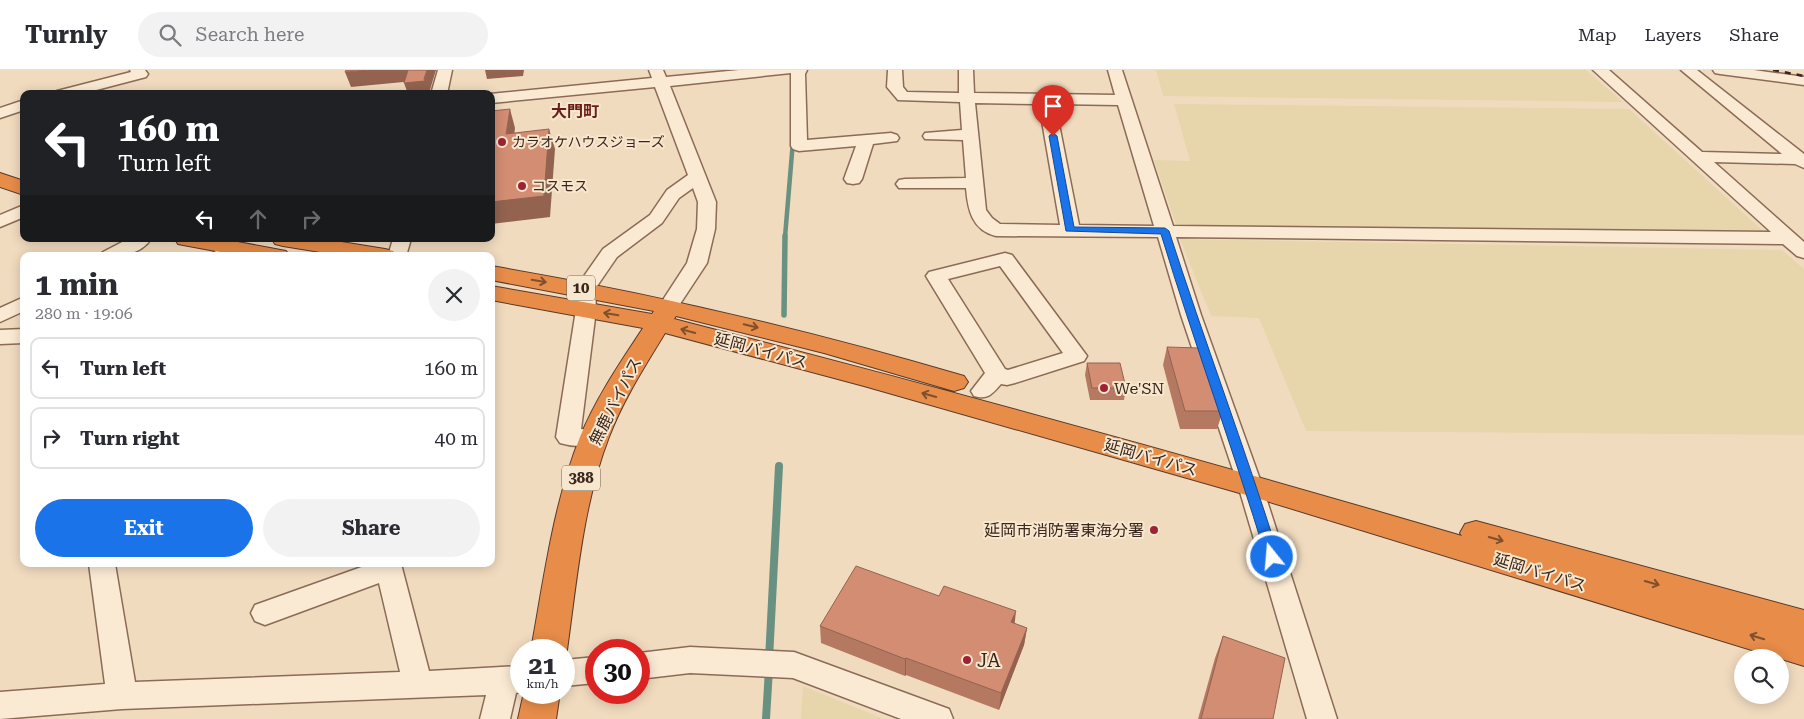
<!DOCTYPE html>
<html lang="en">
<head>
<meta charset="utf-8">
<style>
  :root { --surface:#fff; --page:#f2f2f3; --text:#2b2b33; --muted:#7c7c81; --line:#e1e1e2; --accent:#1a73e8 }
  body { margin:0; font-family:"Roboto Serif","Noto Sans JP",serif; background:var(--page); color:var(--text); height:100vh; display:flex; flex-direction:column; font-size:19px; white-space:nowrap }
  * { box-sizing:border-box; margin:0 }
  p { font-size:16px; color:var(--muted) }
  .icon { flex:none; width:28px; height:28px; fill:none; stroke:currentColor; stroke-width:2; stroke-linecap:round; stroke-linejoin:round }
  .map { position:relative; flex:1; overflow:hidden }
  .details { position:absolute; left:20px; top:182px; width:475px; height:315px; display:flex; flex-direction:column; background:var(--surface); border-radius:10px; box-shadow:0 2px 12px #0003 }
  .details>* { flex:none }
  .guide { position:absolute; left:20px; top:20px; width:475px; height:152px; border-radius:10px; box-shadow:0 2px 12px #0003; background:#202124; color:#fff; overflow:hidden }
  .buttons { position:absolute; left:1734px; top:579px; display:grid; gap:10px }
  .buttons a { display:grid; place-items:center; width:55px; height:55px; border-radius:50%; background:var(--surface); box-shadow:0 2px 12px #0003; font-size:25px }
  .speed { position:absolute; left:510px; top:569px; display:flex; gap:10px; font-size:25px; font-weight:700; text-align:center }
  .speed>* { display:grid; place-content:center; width:65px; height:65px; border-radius:50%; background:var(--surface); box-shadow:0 2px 12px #0003; line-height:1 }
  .speed small { font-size:12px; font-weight:400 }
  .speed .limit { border:8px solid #d22; background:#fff; color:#111 }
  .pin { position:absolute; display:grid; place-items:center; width:42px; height:42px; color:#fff; margin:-51px -21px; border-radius:50% 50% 50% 0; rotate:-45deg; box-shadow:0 0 5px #0007 }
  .pin .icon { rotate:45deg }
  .me { position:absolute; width:55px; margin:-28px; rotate:343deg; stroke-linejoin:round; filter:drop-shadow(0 0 4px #0008) }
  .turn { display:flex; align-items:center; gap:18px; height:105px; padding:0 15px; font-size:22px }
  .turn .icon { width:65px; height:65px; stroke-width:2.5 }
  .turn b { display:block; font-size:35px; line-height:42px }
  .lanes { display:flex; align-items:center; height:48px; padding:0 15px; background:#0003; justify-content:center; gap:25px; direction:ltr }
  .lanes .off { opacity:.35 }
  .round { display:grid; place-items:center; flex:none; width:52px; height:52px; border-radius:26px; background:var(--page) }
  .summary { display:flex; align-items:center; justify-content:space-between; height:85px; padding:0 15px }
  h1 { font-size:30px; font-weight:700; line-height:38px }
  .cta { display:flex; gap:10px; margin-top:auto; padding:10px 15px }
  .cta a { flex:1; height:58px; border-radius:30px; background:var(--accent); color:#fff; font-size:20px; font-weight:700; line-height:58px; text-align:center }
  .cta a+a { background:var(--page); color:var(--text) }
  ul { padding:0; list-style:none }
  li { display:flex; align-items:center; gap:15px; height:62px; margin:0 10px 8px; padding:0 5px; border:2px solid var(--line); border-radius:10px }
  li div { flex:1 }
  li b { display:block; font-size:19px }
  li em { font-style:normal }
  header { display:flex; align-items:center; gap:30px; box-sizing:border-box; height:70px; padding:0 25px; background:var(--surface); border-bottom:1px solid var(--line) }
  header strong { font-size:24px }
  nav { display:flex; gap:28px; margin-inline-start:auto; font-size:18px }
  .search { width:350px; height:45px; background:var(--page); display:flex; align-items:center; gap:12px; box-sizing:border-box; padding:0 18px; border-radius:28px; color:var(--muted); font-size:19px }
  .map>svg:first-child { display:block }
  .farmland { fill:#e7d5ac }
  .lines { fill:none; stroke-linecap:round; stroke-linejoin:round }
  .stream-far2 { stroke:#699182; stroke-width:4.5 }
  .stream-far1 { stroke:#699182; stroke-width:5.5 }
  .stream { stroke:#699182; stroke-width:8 }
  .minor-casing { stroke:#8b6b56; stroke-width:3 }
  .highway-casing { stroke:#583a2b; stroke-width:2 }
  .minor { fill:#fbead3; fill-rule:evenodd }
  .highway { fill:#e78c49; fill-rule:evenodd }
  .rail { stroke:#39261c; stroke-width:2.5; stroke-dasharray:6 6; stroke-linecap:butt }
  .wall { fill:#b57962 }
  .shaded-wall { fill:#936350 }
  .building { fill:#d28d72; stroke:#936350 }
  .oneway { stroke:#7f4f2e }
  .route { fill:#1a73e8; stroke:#114b97 }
  .poi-dot { fill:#9e2234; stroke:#f8e7cf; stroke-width:2 }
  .labels { text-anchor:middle; stroke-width:4; stroke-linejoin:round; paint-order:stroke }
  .far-poi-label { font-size:14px; fill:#39261c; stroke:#f8e7cf; text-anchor:start }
  .shield { fill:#f8e7cf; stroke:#726052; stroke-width:1 }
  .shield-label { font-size:15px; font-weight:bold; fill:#39261c }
  .far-quarter-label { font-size:16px; font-weight:bold; fill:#691e18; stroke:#f8e7cf }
  .street-label { font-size:16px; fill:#39261c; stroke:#f8e7cf }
  .poi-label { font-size:16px; fill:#39261c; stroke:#f8e7cf; text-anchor:start }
  .near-poi-label { font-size:19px; fill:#39261c; stroke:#f8e7cf; text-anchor:start }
</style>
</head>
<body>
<header>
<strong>Turnly</strong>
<div class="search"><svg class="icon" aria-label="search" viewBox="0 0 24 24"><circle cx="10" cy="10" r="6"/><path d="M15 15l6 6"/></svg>Search here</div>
<nav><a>Map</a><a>Layers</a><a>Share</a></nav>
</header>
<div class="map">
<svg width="1804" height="649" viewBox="0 0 1804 649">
  <rect width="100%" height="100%" fill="#f1dbbf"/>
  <g class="farmland">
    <path d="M 1156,0 L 1586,0 L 1623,32 L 1163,26 Z"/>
    <path d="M 1174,34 L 1629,39 L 1763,161 L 1177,157 L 1154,90 L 1190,91 Z"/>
    <path d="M 1180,169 L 1782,180 L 1804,199 L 1804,365 L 1306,361 L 1259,248 L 1211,246 Z"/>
    <path d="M 803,616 L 884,649 L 801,649 Z"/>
  </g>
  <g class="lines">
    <path class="stream-far2" d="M 785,167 L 793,71"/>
    <path class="stream-far1" d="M 784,245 L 785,166"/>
    <g class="stream">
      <path d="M 769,589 L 779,396"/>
      <path d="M 766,649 L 769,599"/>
    </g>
    <g class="minor-casing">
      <g id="minor">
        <path d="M 130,0 L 145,0 L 148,4 L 146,7 L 81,24 L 55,24 L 57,21 L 131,2 Z"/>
        <path d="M 438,0 L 452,0 L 447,24 L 431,24 Z"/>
        <path d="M 649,0 L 663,0 L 666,7 L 739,0 L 807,0 L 805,4 L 807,70 L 891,63 L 897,65 L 899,68 L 897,71 L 873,74 L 862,109 L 859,113 L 853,114 L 847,113 L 844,109 L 856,76 L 799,81 L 793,79 L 791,76 L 791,3 L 670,16 L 716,132 L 715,159 L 707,193 L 676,240 L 669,242 L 662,240 L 659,236 L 687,193 L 697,159 L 698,132 L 693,118 L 679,128 L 662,153 L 617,187 L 595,219 L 596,240 L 581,359 L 602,361 L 606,367 L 602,373 C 589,377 573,377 560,373 L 556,367 L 576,240 L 575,219 L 603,179 L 650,145 L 667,120 L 688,105 L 655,17 L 491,33 L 491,24 L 490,24 L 652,8 Z"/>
        <path d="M 888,0 L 902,0 L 903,17 L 907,22 L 959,23 L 959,0 L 973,0 L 974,23 L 1115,25 L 1108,0 L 1122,0 L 1173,156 L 1771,162 L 1593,0 L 1609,0 L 1702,82 L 1782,84 L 1681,0 L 1697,0 L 1804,84 L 1804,98 L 1795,94 L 1714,92 L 1804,172 L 1804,188 L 1797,186 L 1783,174 L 1176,167 L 1201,245 L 1262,415 L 1337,649 L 1307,649 L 1238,415 L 1181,245 L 1158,167 L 996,166 C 972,160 968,140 966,118 L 899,118 L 896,114 L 899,110 L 905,109 L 966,108 L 963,70 L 925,69 L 923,66 L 925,63 L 962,60 L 960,32 L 898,30 L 887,17 ZM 975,33 L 1039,34 L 1060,155 L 1000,154 L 992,148 L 986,140 ZM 1055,34 L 1118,35 L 1154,156 L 1079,155 Z"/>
        <path d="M 1713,0 L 1754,0 L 1804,7 L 1804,15 L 1720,4 L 1715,3 Z"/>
        <path d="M 24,30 L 24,40 L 0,48 L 0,38 Z"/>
        <path d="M 24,135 L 24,147 L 0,157 L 0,145 Z"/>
        <path d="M 128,169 L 151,169 C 141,185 117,187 100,186 L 103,182 Z"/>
        <path d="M 393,169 L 411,169 L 406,186 L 388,186 Z"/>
        <path d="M 235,172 L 242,174 L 244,178 C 237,189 223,187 211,186 L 214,182 Z"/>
        <path d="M 1005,183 L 1012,185 L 1087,286 L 1084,291 L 1015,313 L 1007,315 L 1001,314 C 992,324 988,330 974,326 L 971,321 L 985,303 L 926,206 L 929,202 ZM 1000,196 L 1063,283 L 1008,300 L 1005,299 L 948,209 Z"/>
        <path d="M 24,227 L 24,241 L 0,252 L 0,238 Z"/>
        <path d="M 24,259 L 24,273 L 0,274 L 0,260 Z"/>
        <path d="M 89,494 L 115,494 L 135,612 L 400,602 L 379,513 L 265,555 L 255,551 L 251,543 L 255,535 L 370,494 L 401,494 L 429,601 L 521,596 L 521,622 L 516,623 L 510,649 L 480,649 L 486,625 L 122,639 L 0,649 L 0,622 L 105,614 Z"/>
        <path d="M 690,577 L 794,582 L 949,639 L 953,649 L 901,649 L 793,608 L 690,603 L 639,609 L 639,583 Z"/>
        <path d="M 596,587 L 596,613 L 564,616 L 564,590 Z"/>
      </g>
    </g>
    <g class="highway-casing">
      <g id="highway">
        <path d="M 0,103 L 24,111 L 24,125 L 0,117 Z"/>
        <path d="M 175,169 L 222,169 L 286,181 L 290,186 L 242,186 L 178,174 Z"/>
        <path d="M 272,169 L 323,169 L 385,179 L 393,181 L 397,186 L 345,186 L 283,176 L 275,174 Z"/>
        <path d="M 491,196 C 651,223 808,260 964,306 L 968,312 L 964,318 L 954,321 L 824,283 L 676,246 L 674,249 C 938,317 1200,389 1462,466 L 1460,463 L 1465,454 L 1476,451 L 1804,540 L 1804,596 L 1250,426 L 864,316 L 665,263 C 645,296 623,330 609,367 C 583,434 577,509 567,580 L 564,586 L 564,580 L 531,580 C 544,509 553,435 580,367 C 596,328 620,293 643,258 L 491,230 L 491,216 L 652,244 L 654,241 L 491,210 Z"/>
        <path d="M 524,622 L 560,622 L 556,649 L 518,649 Z"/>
      </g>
    </g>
    <use href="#minor" class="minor"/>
    <use href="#highway" class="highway"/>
    <path class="rail" d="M 1773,0 L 1804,6"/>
  </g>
  <g class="wall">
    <path d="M 1167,277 L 1223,341 L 1217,359 L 1180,359 L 1163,295 Z"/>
    <path d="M 1087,293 L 1126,318 L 1124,330 L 1090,330 L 1085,305 Z"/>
    <path d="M 1014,554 L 1027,558 L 1024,575 L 999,640 L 906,605 L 905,606 L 821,573 L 820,556 Z"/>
    <path d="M 1223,566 L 1273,649 L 1198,649 L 1215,588 Z"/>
  </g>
  <g class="shaded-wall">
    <path d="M 371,0 L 410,0 L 414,11 L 351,17 L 345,2 Z"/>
    <path d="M 427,0 L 436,0 L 429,23 L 430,24 L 408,24 L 404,13 L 424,9 Z"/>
    <path d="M 485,0 L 524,0 L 523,6 L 487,9 Z"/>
    <path d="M 510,39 L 515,58 L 512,83 L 506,64 Z"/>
    <path d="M 549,59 L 555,79 L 550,147 L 491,154 L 491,132 Z"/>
    <path d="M 1016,541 L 1014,559 L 1011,552 Z"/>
    <path d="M 1027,558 L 1024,575 L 999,640 L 1001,623 Z"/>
    <path d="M 906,588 L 906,605 L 905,606 L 905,589 Z"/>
  </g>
  <g class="building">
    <path d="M 346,0 L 371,0 L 345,2 Z"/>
    <path d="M 408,0 L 427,0 L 424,9 L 425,11 L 404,13 Z"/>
    <path d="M 510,39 L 506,64 L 549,59 L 544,126 L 491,132 L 491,41 Z"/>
    <path d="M 1167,277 L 1200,278 L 1223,341 L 1185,341 Z"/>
    <path d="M 1087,293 L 1120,293 L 1126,318 L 1092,318 Z"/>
    <path d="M 856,496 L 939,526 L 944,516 L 1016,541 L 1011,552 L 1027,558 L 1001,623 L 906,588 L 905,589 L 820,556 Z"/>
    <path d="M 1223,566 L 1285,588 L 1273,649 L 1201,649 Z"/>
  </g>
  <defs><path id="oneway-shaft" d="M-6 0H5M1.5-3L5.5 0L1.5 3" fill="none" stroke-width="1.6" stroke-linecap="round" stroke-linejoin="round" transform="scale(1.25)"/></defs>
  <g class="oneway">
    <use href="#oneway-shaft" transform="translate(539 211) rotate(9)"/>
    <use href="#oneway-shaft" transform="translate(611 244) rotate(-170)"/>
    <use href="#oneway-shaft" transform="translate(751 256) rotate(14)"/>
    <use href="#oneway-shaft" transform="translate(688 261) rotate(-165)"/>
    <use href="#oneway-shaft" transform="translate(929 325) rotate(-164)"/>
    <use href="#oneway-shaft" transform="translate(1496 469) rotate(16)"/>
    <use href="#oneway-shaft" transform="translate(1652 513) rotate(16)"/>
    <use href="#oneway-shaft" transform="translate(1757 567) rotate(-163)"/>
  </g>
  <path class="route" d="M 1053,63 L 1057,66 L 1074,157 L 1165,158 L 1169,161 C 1204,270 1245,378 1279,487 L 1277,491 L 1272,492 L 1268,491 L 1266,487 C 1233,379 1194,272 1161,164 L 1066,161 L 1049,66 Z"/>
  <g class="poi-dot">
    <circle cx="502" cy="72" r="5"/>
    <circle cx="522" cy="116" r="5"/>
    <circle cx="1104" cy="318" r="5"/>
    <circle cx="1154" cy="460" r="5"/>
    <circle cx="967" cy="590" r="5"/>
  </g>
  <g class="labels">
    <g class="far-poi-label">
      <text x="512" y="77">カラオケハウスジョーズ</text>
      <text x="532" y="121">コスモス</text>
    </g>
    <g class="shield">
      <rect x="567" y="205.5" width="28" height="25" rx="4"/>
      <rect x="562" y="395.5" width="38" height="25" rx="4"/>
    </g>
    <g class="shield-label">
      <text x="581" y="223">10</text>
      <text x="581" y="413">388</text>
    </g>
    <g class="far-quarter-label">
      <text x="575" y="47">大門町</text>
    </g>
    <g class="street-label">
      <text transform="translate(761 280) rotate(15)" y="6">延岡バイパス</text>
      <text transform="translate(615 331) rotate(-63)" y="6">無鹿バイパス</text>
      <text transform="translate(1151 387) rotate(16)" y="6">延岡バイパス</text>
      <text transform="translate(1540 502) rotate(17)" y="6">延岡バイパス</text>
    </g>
    <g class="poi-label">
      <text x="1114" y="324">We'SN</text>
      <text x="1144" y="466" text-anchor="end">延岡市消防署東海分署</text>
    </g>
    <g class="near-poi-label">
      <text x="977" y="597">JA</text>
    </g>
  </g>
</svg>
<div class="buttons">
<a><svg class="icon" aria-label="search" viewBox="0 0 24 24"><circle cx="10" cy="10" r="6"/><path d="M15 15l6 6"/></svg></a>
</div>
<div class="speed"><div>21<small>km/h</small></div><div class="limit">30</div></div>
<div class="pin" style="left:1053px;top:66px;background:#d93025"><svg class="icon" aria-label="arrive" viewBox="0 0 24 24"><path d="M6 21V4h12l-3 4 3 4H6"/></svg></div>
<svg class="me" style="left:1272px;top:487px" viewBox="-20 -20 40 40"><circle r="17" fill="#1a73e8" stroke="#fff" stroke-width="3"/><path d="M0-11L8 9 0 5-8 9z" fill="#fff"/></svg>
<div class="guide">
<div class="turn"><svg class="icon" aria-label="left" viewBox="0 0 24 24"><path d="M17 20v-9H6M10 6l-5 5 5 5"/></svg><div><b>160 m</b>Turn left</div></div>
<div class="lanes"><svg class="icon" aria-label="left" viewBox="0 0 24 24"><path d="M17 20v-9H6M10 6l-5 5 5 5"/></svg><svg class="icon off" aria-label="ahead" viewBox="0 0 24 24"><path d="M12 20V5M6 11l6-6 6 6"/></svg><svg class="icon off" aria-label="right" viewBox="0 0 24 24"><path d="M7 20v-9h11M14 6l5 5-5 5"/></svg></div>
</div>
<section class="details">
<div class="summary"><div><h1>1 min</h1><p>280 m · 19:06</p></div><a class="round"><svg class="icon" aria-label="close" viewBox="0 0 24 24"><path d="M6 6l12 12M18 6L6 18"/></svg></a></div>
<ul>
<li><svg class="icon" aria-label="left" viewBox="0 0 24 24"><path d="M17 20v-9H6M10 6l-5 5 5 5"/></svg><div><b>Turn left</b></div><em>160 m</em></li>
<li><svg class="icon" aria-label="right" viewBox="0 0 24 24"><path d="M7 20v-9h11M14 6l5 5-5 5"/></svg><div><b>Turn right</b></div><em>40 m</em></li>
</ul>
<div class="cta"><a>Exit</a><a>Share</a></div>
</section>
</div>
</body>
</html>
